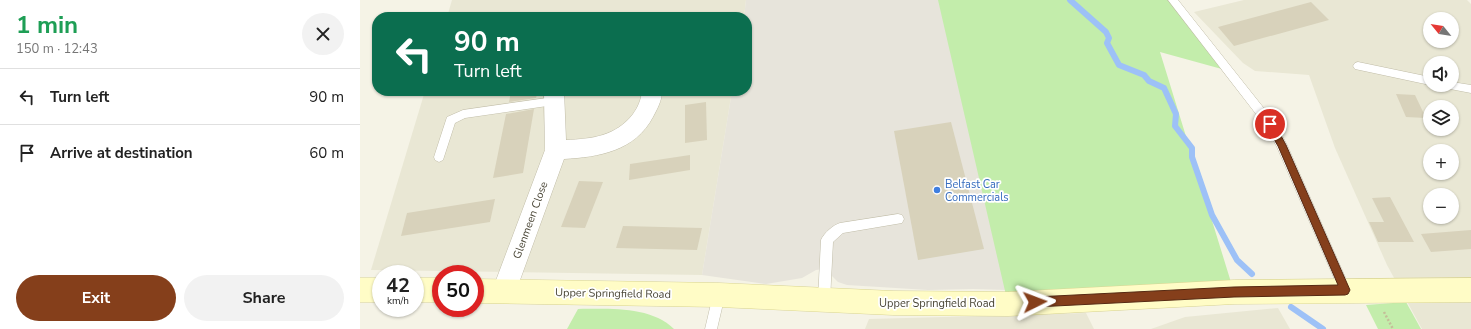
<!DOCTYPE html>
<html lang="en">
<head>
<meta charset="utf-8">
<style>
  :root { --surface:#fff; --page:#f2f2f2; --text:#222; --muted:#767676; --line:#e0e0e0; --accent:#853f1b }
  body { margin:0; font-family:"Nunito Sans",sans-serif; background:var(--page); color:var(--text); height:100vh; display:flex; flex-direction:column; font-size:15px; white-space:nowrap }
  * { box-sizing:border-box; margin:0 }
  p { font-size:13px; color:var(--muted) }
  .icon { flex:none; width:22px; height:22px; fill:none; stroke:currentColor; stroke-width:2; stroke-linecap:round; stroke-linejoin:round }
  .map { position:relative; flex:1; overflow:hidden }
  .details { display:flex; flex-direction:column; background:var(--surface); width:360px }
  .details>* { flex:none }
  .top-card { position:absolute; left:12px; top:12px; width:380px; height:84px; border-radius:16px; box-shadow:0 1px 3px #0004; background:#0b6e4f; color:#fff; overflow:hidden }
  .needle { width:26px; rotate:300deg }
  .buttons { position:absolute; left:1063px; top:12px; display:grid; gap:8px }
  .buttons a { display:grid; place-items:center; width:36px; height:36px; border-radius:50%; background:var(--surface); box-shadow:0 1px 3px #0004; font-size:20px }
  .speed { position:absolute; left:12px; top:265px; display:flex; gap:8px; font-size:20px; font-weight:700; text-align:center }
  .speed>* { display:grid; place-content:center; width:52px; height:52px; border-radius:50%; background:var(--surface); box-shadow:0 1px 3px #0004; line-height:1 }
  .speed small { font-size:10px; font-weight:400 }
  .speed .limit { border:6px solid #d22; background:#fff; color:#111 }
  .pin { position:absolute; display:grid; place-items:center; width:34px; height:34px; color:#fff; margin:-17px; border:2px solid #fff; border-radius:50%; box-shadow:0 1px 4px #0007 }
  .me { position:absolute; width:44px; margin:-22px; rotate:87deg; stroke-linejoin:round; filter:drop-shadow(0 0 3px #0008) }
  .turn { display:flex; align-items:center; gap:14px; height:84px; padding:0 16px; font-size:18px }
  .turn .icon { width:52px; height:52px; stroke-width:2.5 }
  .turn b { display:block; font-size:28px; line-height:34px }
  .round { display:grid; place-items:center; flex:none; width:42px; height:42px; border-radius:21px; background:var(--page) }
  .headline { display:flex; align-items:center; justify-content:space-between; height:68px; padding:0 16px }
  h1 { font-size:24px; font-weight:700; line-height:30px; color:#1e9e55 }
  .primary-button { display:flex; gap:8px; margin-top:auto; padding:8px 16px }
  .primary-button a { flex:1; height:46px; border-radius:24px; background:var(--accent); color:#fff; font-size:16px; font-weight:700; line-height:46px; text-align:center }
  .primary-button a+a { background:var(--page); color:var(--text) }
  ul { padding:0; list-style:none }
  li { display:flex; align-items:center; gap:12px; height:56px; padding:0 16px; border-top:1px solid var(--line) }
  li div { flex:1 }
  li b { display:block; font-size:15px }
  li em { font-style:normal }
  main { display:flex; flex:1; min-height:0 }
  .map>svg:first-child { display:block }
  .residential { fill:#e9e7d4; fill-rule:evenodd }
  .industrial { fill:#e7e4db }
  .green { fill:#c3edab }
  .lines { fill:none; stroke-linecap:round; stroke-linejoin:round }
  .stream { stroke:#9dc1f7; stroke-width:6 }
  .building { fill:#d8d2bb }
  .service-casing { stroke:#c1bda8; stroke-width:1 }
  .minor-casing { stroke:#c1bda8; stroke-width:1 }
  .secondary-casing { stroke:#d9d492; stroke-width:1 }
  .path { stroke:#c4bd98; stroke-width:2.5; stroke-dasharray:2 2; stroke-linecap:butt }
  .service { fill:#fff; fill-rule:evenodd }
  .minor { fill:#fff; fill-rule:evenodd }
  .secondary { fill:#fffcc6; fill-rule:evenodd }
  .route { fill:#853f1b; stroke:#562912 }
  .shop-dot { fill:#3f7fe0; stroke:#fff; stroke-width:1.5 }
  .labels { text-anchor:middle; stroke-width:3.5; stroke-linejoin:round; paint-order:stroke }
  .shop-label { font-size:11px; fill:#366cbe; stroke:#fff; text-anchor:start }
  .street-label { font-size:11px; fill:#494535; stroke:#fff }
</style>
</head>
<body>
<main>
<section class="details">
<div class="headline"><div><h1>1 min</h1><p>150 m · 12:43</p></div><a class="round"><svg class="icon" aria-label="close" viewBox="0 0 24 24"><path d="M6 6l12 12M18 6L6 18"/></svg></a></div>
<ul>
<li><svg class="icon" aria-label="left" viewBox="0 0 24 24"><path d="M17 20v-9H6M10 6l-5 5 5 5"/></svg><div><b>Turn left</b></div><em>90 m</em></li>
<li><svg class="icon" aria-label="arrive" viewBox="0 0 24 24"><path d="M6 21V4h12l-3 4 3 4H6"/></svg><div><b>Arrive at destination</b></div><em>60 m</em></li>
</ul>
<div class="primary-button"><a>Exit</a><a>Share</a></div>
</section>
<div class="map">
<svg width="1111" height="329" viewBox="0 0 1111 329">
  <rect width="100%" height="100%" fill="#f5f3e6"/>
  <g class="residential">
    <path d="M 92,0 L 386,0 L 384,17 L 87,17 Z"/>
    <path d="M 884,0 L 1107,0 L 1111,4 L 1111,329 L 1062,329 L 1027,265 L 975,148 L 949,75 L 895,71 L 883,63 L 834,12 ZM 1070,19 L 1092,19 L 1092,41 L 1070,41 ZM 1070,63 L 1092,63 L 1092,85 L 1070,85 ZM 1070,107 L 1092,107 L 1092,129 L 1070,129 ZM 1070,151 L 1092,151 L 1092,173 L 1070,173 ZM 1070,195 L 1092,195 L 1092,217 L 1070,217 Z"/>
    <path d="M 65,91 L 372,91 L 342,275 L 11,270 Z"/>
    <path d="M 918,308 L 930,329 L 791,329 L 825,317 Z"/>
    <path d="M 726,313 L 734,329 L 505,329 L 509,319 Z"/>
  </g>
  <path class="industrial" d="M 386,0 L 579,0 L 647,290 L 613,289 L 568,290 L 487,285 L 478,282 L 465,269 L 456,270 L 442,278 L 406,284 L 342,275 L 372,91 L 387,91 L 387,17 L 384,17 Z"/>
  <g class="green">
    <path d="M 578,0 L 812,0 L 869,71 L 800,52 L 874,292 L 648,304 Z"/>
    <path d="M 1046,302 L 1061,329 L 1018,329 L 1006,305 Z"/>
    <path d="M 218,309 C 248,309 291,306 314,329 L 207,329 Z"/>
  </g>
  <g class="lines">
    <g class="stream">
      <path d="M 710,0 L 746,32 L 749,38 L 747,43 L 759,65 L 784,75 L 789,81 L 804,88 L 816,114 L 815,126 L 832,148 L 832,157 L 852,215 L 877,260 L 892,274"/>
      <path d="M 931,307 L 963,329"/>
    </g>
  </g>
  <g class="building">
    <path d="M 951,2 L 969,20 L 874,46 L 858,27 Z"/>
    <path d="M 151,91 L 178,91 L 176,98 L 149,102 Z"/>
    <path d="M 1036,94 L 1055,95 L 1066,118 L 1046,117 Z"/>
    <path d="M 346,102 L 347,140 L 325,143 L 325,105 Z"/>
    <path d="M 174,109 L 163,173 L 133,178 L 146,114 Z"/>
    <path d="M 591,122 L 624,249 L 558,260 L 534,131 Z"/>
    <path d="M 330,155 L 330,170 L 269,180 L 270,164 Z"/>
    <path d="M 219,181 L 243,182 L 225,228 L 201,227 Z"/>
    <path d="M 1030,197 L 1054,242 L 1018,242 L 1009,222 L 1024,222 L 1012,198 Z"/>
    <path d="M 135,199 L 130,222 L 41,236 L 47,213 Z"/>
    <path d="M 263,226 L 342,228 L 337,250 L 256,248 Z"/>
    <path d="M 1111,230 L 1111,249 L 1071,252 L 1061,234 Z"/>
  </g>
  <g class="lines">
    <g class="service-casing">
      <g id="service">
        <path d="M 808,0 L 818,0 L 914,121 L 927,145 L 989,286 L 991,290 L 989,294 L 985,296 L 981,294 L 917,147 L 906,127 Z"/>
        <path d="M 998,62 L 1070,77 L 1070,85 L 995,69 L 993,66 L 995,63 Z"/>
        <path d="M 1092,82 L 1111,85 L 1111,93 L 1085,88 L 1084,85 L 1092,85 Z"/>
        <path d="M 194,97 L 198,98 L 199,101 L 198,104 L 194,105 L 105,118 L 95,123 L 83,160 L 79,162 L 75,160 L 74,157 L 87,117 L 103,110 Z"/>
        <path d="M 538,214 L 542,215 L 544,219 L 542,223 L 483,233 L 473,242 L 470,300 L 468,304 L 464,306 L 460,304 L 458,300 L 461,240 C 464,233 473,225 480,223 Z"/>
        <path d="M 359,289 L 363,291 L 365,295 L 357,329 L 345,329 L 353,295 L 355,291 Z"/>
      </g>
    </g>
    <g class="minor-casing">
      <path id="minor" d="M 184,91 L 204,91 L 206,140 C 232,139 256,136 273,114 C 278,107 281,100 282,91 L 302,91 C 302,101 297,109 293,117 C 275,151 239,157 204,159 L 156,291 L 153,299 L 144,303 L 135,299 L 132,291 L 185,150 Z"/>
    </g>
    <g class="secondary-casing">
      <g id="secondary">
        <rect x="0" y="278" width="21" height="24"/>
        <rect x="55" y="278" width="26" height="24"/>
        <path d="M 1111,278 L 1111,302 L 874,304 L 648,316 L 533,315 L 359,307 L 115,303 L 115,279 L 359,283 L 533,291 L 648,292 L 874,280 Z"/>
      </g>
    </g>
    <path class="path" d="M 1024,312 L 1033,329"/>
    <use href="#service" class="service"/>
    <use href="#minor" class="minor"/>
    <use href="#secondary" class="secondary"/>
  </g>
  <path class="route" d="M 910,120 L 913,121 L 926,145 L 990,290 L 988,294 L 985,295 L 874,297 L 675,307 L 671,306 L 670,302 L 671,299 L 675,297 L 874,287 L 978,285 L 918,146 L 905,124 Z"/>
  <circle class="shop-dot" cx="577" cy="190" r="4"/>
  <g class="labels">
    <g class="shop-label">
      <text x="585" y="188">Belfast Car<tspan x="585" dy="13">Commercials</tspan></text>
    </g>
    <g class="street-label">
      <text transform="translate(170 220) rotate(-70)" y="4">Glenmeen Close</text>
      <text transform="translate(253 293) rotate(1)" y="4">Upper Springfield Road</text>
      <text x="577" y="307">Upper Springfield Road</text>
    </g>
  </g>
</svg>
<div class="buttons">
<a><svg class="needle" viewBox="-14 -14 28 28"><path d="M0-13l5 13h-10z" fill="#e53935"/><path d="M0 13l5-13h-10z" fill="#767676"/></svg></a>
<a><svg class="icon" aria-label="sound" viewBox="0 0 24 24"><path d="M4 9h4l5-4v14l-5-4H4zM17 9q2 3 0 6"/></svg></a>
<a><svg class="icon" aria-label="layers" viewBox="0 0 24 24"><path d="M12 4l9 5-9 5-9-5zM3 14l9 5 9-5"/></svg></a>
<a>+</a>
<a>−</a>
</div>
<div class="speed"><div>42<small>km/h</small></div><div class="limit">50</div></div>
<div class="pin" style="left:910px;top:124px;background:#d93025"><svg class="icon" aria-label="arrive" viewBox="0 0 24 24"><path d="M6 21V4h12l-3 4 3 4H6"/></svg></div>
<svg class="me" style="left:675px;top:302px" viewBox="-20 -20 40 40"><path d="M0-17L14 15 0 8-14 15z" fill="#853f1b" stroke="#fff" stroke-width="4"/></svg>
<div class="top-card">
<div class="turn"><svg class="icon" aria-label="left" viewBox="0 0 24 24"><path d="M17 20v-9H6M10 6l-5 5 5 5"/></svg><div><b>90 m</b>Turn left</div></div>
</div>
</div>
</main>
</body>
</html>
